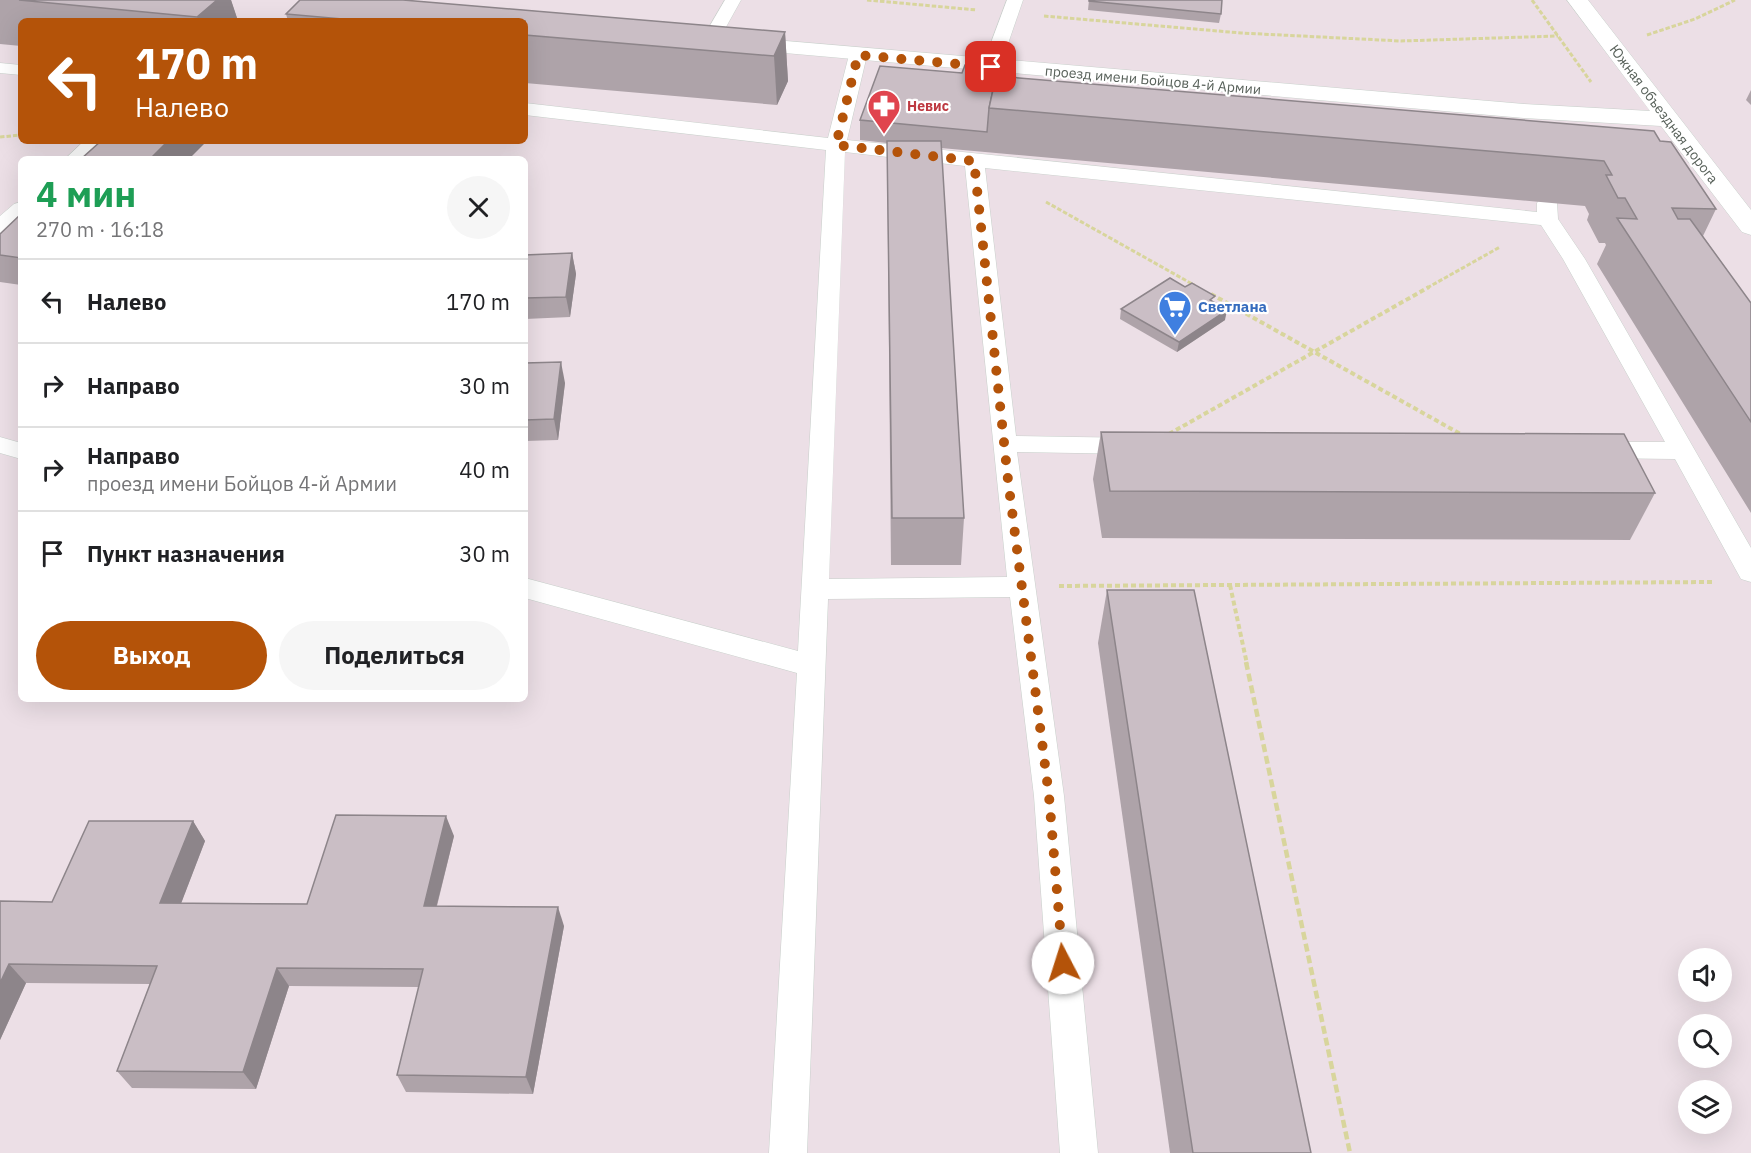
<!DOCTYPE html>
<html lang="ru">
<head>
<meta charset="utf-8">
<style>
  :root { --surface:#fff; --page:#f6f6f6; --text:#202124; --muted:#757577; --line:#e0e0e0; --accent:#b45309 }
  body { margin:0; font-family:"IBM Plex Sans",sans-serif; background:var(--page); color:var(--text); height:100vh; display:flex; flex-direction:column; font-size:22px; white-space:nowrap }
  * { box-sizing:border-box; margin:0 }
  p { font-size:20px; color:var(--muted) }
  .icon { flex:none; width:33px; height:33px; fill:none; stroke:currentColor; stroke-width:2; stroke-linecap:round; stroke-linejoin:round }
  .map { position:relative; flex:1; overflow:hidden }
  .details { position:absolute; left:18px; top:156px; width:510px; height:546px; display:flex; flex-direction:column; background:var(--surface); border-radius:9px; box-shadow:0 6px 24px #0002 }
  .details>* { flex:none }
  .banner { position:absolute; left:18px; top:18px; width:510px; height:126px; border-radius:9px; box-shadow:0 6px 24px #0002; background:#b45309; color:#fff; overflow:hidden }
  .controls { position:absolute; left:1678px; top:948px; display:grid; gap:12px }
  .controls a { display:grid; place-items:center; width:54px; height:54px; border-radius:50%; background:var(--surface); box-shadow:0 6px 24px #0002; font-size:30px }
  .pin { position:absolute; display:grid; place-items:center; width:51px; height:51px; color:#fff; margin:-26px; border-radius:12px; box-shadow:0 3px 9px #0006 }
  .me { position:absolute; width:66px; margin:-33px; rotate:355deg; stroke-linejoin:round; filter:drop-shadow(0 0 4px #0008) }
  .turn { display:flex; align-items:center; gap:21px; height:126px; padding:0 18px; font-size:27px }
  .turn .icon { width:78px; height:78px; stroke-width:2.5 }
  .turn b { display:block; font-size:42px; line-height:51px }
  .round { display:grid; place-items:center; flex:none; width:63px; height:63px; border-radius:32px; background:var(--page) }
  .summary { display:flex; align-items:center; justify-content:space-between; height:102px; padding:0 18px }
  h1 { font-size:36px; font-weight:700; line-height:45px; color:#1e9e55 }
  .cta { display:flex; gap:12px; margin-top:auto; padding:12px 18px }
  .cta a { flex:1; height:69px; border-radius:36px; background:var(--accent); color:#fff; font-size:24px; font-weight:700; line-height:69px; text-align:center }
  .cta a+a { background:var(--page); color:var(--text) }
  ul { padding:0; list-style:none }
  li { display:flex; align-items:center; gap:18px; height:84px; padding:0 18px; border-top:2px solid var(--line) }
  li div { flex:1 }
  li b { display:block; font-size:22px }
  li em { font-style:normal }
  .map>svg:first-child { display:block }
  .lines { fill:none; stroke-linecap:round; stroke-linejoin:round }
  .service-casing { stroke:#c8d0cb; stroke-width:1 }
  .tertiary-casing { stroke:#c8d0cb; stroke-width:1 }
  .path-far2 { stroke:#d8d59c; stroke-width:3; stroke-dasharray:4.5 2; stroke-linecap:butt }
  .path-far1 { stroke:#d8d59c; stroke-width:4; stroke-dasharray:5 3; stroke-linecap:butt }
  .path { stroke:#d8d59c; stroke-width:4.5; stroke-dasharray:8 4; stroke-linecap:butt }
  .service { fill:#fff; fill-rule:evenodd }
  .tertiary { fill:#fff; fill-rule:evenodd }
  .wall { fill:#aea3a9 }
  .shaded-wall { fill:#8d858a }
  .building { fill:#cabec5; stroke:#8d858a; stroke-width:1.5 }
  .route { stroke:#b45309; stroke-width:10; stroke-dasharray:0 18 }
  .labels { text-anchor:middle; stroke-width:4.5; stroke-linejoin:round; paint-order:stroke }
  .far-street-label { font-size:14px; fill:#58615a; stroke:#fff }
  .far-health-label { font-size:14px; font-weight:bold; fill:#be3a42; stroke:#fff; text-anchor:start }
  .shop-label { font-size:15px; font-weight:bold; fill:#366cbe; stroke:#fff; text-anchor:start }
</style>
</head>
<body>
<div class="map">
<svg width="1751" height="1153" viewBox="0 0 1751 1153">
  <rect width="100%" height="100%" fill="#ecdfe6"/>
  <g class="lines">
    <g class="service-casing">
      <g id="service">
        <path d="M 725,0 L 741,0 L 716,45 L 704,45 L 701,41 Z"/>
        <path d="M 1007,0 L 1023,0 L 1000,67 L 997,71 L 985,71 L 982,67 Z"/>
        <path d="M 858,50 L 864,51 L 867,55 L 847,140 L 1537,212 L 1537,203 L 1540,199 L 1554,199 L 1557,203 L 1558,219 L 1585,259 L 1751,548 L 1751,582 L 1741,579 L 1675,459 L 1597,458 L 1588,456 L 1585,450 L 1588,444 L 1597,442 L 1665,442 L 1563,259 L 1541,225 L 985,168 L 1016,436 L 1135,438 L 1144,440 L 1147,446 L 1144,452 L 1135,454 L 1017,452 L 1064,796 L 1098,1153 L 1060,1153 L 1034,796 L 1010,597 L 828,599 L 807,1153 L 769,1153 L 797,673 L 525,598 L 525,578 L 798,651 L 826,150 L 525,115 L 525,103 L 828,138 L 849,55 L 852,51 ZM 845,152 L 965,166 L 1007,577 L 829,579 Z"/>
        <path d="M 0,63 L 21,65 L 21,75 L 0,73 Z"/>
        <path d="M 84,141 L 105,141 L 86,159 L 65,159 Z"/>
        <path d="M 21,202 L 21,219 L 7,231 L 0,233 L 0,216 L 14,204 Z"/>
        <path d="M 0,437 L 21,443 L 21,459 L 0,453 Z"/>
      </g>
    </g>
    <g class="tertiary-casing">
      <path id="tertiary" d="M 1567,0 L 1588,0 L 1751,210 L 1751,235 L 1742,232 L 1661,126 L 1524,118 L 740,49 L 732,48 L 729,43 L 732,38 L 740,37 L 1524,104 L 1650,111 Z"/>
    </g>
    <g class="path-far2">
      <path d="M 867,0 L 977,10"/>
      <path d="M 1532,0 L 1591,82"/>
      <path d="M 1044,16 L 1241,33 L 1401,41 L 1558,36"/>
      <path d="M 1647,35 L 1695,19 L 1735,0"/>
      <path d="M 0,137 L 21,135"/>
      <path d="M 1046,202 L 1194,285"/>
      <path d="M 1427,288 L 1500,247"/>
    </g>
    <g class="path-far1">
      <path d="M 1211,294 L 1464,436"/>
      <path d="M 1169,434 L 1429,287"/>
      <path d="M 1230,585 L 1247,664"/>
      <path d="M 1059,586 L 1715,582"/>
    </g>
    <path class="path" d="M 1246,662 L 1350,1153"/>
    <use href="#service" class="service"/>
    <use href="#tertiary" class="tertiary"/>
  </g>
  <g class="wall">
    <path d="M 0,0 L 231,0 L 238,21 L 21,21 L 21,46 L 0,44 Z"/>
    <path d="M 300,0 L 403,0 L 785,32 L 788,81 L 777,105 L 525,83 L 525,21 L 288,21 L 286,14 Z"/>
    <path d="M 1089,0 L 1221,14 L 1219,23 L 1088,10 Z"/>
    <path d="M 1003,68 L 1002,76 L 1660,141 L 1716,209 L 1703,236 L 1751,303 L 1751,513 L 1597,264 L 1606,245 L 1605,243 L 1599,243 L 1587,220 L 1589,214 L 1585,206 L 941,148 L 964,518 L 961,565 L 891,565 L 887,143 L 860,140 L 860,120 L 962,73 Z"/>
    <path d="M 1751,90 L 1751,105 L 1746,100 Z"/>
    <path d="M 21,214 L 21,285 L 0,282 L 0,234 Z"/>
    <path d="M 572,253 L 576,274 L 570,317 L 525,319 L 525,255 Z"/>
    <path d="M 1214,302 L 1225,320 L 1177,352 L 1120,319 L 1121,309 Z"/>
    <path d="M 525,363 L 565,383 L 558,440 L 525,441 Z"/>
    <path d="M 1101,432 L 1655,493 L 1630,540 L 1102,538 L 1093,479 Z"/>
    <path d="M 1107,590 L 1311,1153 L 1170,1153 L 1098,643 Z"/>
    <path d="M 193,821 L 205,841 L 181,903 L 307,904 L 454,836 L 437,906 L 564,926 L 533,1094 L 406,1092 L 397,1075 L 419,987 L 289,986 L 256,1089 L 132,1088 L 117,1071 L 150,984 L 26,983 L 0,1040 L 0,901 L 52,902 Z"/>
  </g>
  <g class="shaded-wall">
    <path d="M 217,0 L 231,0 L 238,21 L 199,21 L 197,17 Z"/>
    <path d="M 785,32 L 788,81 L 777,105 L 774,56 Z"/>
    <path d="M 168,141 L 207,141 L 189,159 L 150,159 Z"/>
    <path d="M 572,253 L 576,274 L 570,317 L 566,297 Z"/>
    <path d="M 1227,310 L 1225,320 L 1177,352 L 1179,342 Z"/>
    <path d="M 561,362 L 565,383 L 558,440 L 554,419 Z"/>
    <path d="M 446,816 L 454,836 L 432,924 L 424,906 Z"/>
    <path d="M 193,821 L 205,841 L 174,922 L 160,903 Z"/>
    <path d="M 558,907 L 564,926 L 533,1094 L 526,1077 Z"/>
    <path d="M 9,964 L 26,983 L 0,1040 L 0,983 Z"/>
    <path d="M 277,968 L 289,986 L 256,1089 L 243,1072 Z"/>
  </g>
  <g class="building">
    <path d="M 19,0 L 217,0 L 197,17 Z"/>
    <path d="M 300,0 L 403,0 L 785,32 L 774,56 L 525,35 L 525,21 L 365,21 L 286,14 Z"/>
    <path d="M 1089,0 L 1222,0 L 1221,14 L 1089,1 Z"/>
    <path d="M 965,65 L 1003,68 L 1001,76 L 996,76 L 989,108 L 987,132 L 860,120 L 880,66 L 962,73 Z"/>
    <path d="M 996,76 L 1654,131 L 1660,141 L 1671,142 L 1716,209 L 1672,208 L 1678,219 L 1690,219 L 1751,303 L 1751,422 L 1617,218 L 1637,219 L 1625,198 L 1618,198 L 1606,175 L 1612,175 L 1604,161 L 989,108 Z"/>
    <path d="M 101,141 L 168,141 L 150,159 L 81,159 Z"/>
    <path d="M 887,141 L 941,141 L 964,518 L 892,518 Z"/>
    <path d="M 21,214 L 21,258 L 0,255 L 0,234 Z"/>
    <path d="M 572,253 L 566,297 L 525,298 L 525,255 Z"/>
    <path d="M 1170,278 L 1185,287 L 1192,283 L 1215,296 L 1210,300 L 1227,310 L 1179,342 L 1121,309 Z"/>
    <path d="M 561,362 L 554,419 L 525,420 L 525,363 Z"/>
    <path d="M 1101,432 L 1624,434 L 1655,493 L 1110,491 Z"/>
    <path d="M 1107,590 L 1194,590 L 1311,1153 L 1193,1153 Z"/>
    <path d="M 336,815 L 446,816 L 424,906 L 558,907 L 526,1077 L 397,1075 L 423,969 L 277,968 L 243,1072 L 117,1071 L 157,966 L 9,964 L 0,983 L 0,901 L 52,902 L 89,821 L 193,821 L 160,903 L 307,904 Z"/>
  </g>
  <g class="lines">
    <path class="route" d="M 991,67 L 858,55 L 836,145 L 974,161 L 1008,480 L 1049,796 L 1063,963"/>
  </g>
  <defs>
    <g id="pharmacy-pin" transform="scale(1.725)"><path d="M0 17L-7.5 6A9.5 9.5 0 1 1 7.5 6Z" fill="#e0444e" stroke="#fff"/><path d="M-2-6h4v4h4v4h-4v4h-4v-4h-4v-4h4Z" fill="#fff"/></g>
    <g id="supermarket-pin" transform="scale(1.725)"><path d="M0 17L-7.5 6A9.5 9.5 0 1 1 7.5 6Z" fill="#3f7fe0" stroke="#fff"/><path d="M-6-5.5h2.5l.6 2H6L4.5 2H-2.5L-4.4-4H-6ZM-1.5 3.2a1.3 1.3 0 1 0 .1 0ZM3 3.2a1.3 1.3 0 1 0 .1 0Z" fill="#fff"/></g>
  </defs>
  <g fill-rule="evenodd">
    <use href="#pharmacy-pin" x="884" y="106"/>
    <use href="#supermarket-pin" x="1175" y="307"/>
  </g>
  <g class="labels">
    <g class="far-street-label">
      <text transform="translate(1153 80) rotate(5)" y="5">проезд имени Бойцов 4-й Армии</text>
      <text transform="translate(1664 114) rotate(53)" y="5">Южная объездная дорога</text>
    </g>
    <g class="far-health-label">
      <text x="907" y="111">Невис</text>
    </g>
    <g class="shop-label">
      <text x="1198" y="312">Светлана</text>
    </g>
  </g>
</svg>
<div class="controls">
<a><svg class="icon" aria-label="sound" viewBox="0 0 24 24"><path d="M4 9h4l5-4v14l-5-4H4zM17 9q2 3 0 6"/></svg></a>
<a><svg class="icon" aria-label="search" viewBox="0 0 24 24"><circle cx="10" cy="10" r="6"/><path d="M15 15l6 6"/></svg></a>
<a><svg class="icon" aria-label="layers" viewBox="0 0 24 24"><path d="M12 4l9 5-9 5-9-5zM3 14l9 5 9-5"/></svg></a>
</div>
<div class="pin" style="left:991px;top:67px;background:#d93025"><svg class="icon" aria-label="arrive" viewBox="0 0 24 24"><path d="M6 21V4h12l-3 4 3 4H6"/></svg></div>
<svg class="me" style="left:1063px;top:963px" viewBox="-20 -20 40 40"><circle r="19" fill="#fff"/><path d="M0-13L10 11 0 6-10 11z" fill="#b45309"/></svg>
<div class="banner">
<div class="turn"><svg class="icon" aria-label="left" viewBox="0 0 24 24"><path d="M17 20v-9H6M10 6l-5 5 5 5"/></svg><div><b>170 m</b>Налево</div></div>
</div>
<section class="details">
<div class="summary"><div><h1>4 мин</h1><p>270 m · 16:18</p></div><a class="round"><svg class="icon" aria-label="close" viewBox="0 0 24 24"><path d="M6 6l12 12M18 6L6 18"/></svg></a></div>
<ul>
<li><svg class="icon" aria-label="left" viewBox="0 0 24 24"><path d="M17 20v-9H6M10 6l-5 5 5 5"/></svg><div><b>Налево</b></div><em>170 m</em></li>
<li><svg class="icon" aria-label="right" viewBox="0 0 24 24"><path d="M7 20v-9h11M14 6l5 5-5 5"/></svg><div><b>Направо</b></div><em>30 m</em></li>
<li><svg class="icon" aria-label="right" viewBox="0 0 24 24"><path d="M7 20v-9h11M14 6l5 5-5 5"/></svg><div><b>Направо</b><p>проезд имени Бойцов 4-й Армии</p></div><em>40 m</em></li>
<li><svg class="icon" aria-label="arrive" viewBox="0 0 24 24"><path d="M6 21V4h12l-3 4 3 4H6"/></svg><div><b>Пункт назначения</b></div><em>30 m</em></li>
</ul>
<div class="cta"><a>Выход</a><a>Поделиться</a></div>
</section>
</div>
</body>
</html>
